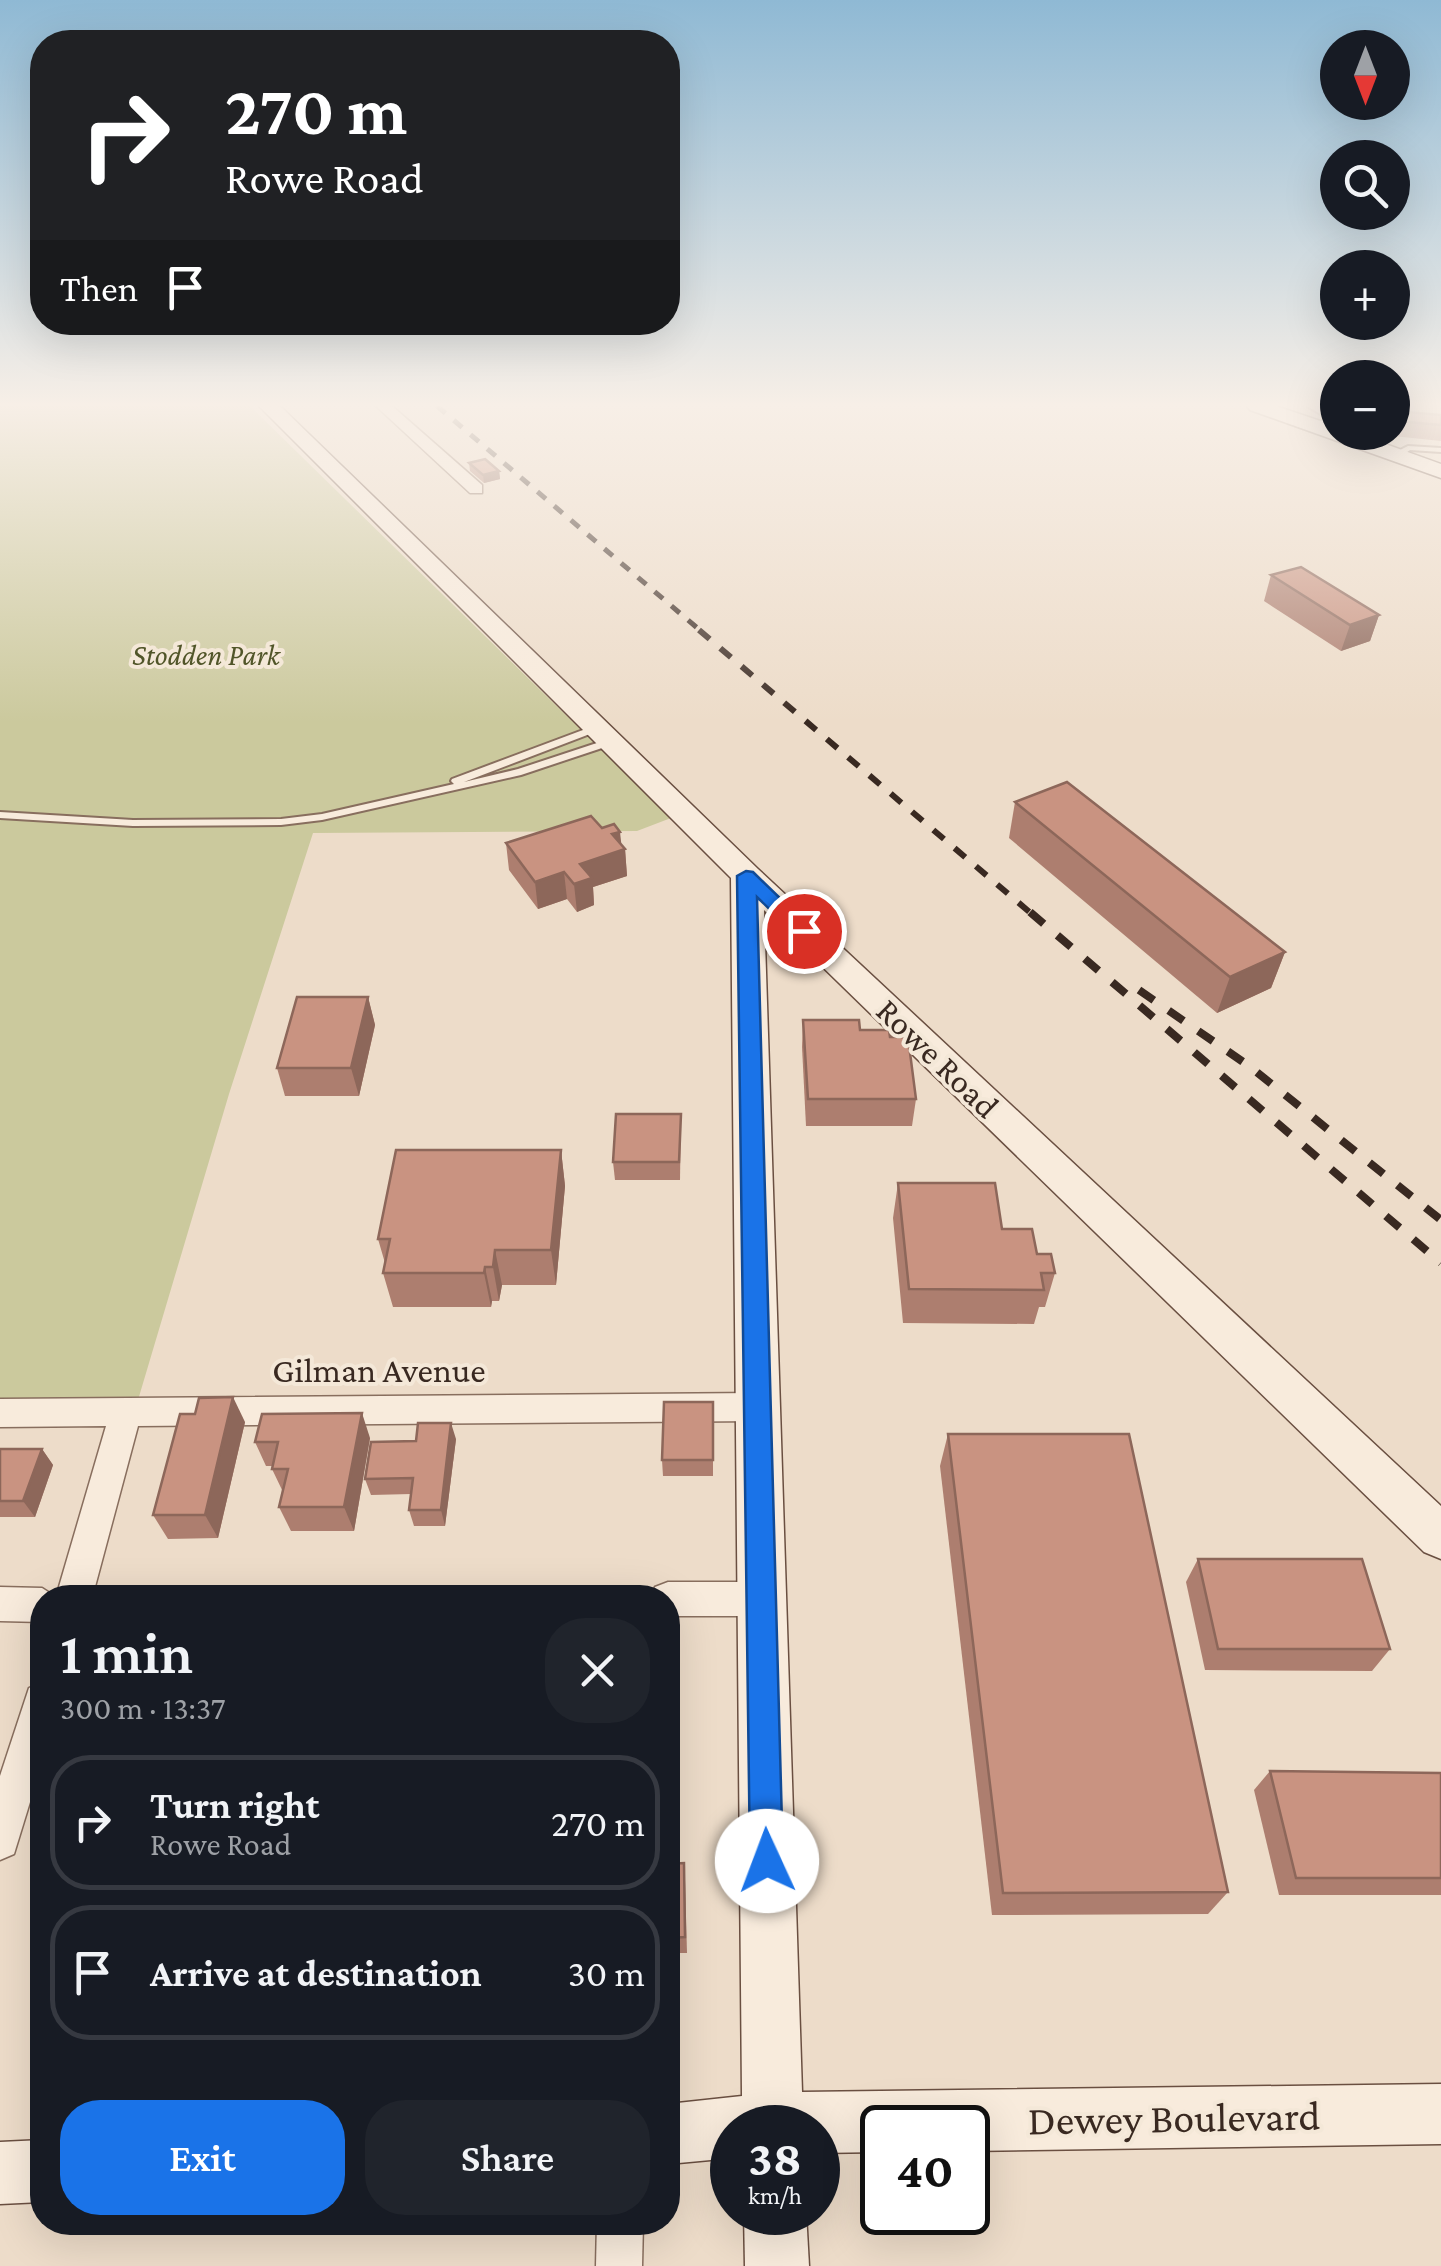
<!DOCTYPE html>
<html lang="en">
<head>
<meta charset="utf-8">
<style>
  :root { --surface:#171b24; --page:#20242c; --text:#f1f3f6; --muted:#9ea1a6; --line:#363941; --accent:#1a73e8 }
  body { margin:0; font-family:"Crimson Pro",serif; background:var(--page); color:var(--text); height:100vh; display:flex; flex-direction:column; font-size:38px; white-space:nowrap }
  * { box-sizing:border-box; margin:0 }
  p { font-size:32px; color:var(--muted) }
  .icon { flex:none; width:55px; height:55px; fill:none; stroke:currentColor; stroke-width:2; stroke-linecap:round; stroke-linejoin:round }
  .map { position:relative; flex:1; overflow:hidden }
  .drawer { position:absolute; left:30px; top:1585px; width:650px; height:650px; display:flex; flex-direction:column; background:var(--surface); border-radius:40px; box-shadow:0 10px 40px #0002 }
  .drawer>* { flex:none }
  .banner { position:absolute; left:30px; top:30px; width:650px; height:305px; border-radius:40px; box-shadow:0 10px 40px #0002; background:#202124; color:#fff; overflow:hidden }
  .needle { width:65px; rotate:180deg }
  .controls { position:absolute; left:1320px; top:30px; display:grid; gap:20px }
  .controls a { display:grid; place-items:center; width:90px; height:90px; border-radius:50%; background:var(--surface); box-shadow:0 10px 40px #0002; font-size:50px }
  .speed { position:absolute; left:710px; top:2105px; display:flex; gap:20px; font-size:50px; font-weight:700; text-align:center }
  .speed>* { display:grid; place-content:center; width:130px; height:130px; border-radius:50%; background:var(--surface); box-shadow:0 10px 40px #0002; line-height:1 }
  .speed small { font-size:25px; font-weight:400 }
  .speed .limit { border:5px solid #111; border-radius:15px; background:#fff; color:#111 }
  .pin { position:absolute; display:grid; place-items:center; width:85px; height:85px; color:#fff; margin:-42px; border:5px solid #fff; border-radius:50%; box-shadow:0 2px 10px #0007 }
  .me { position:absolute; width:110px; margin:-55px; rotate:358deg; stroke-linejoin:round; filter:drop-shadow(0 0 8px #0008) }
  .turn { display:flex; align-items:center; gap:35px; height:210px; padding:0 30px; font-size:45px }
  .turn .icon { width:130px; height:130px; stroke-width:2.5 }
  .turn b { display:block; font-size:70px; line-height:85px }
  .then { display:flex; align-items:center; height:95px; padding:0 30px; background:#0003; gap:20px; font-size:38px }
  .round { display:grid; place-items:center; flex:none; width:105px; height:105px; border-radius:40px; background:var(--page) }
  .headline { display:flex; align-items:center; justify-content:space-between; height:170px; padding:0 30px }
  h1 { font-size:60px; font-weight:600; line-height:75px }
  .primary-button { display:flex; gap:20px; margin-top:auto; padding:20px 30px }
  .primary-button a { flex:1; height:115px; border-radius:40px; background:var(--accent); color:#fff; font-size:40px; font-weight:600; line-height:115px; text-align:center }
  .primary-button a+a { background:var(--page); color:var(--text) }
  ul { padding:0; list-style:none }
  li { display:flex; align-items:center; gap:30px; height:135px; margin:0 20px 15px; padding:0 10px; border:5px solid var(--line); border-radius:40px }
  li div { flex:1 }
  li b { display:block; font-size:38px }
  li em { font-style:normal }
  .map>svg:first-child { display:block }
  .green { fill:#cbc99d }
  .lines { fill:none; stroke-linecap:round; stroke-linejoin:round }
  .lane-casing { stroke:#886e5e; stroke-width:4 }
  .street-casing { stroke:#886e5e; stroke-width:3 }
  .secondary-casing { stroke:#6a4f41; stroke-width:3 }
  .lane { fill:#f8ebdc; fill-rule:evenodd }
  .street { fill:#f8ebdc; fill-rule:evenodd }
  .secondary { fill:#f8ebdc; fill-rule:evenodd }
  .rail-far2 { stroke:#392921; stroke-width:5; stroke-dasharray:11 11; stroke-linecap:butt }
  .rail-far1 { stroke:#392921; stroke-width:6; stroke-dasharray:14 14; stroke-linecap:butt }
  .rail { stroke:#392921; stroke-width:8; stroke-dasharray:18 18; stroke-linecap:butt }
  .wall { fill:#ad7e6f }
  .shaded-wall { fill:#8d675a }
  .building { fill:#c99381; stroke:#8d675a; stroke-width:2.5 }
  .route { fill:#1a73e8; stroke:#114b97; stroke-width:2.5 }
  .labels { text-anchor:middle; stroke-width:8; stroke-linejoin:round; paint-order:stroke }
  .far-park-label { font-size:30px; font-style:italic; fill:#515529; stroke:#f4e8d8 }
  .street-label { font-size:35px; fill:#392921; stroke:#f4e8d8 }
  .near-street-label { font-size:42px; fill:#392921; stroke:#f4e8d8 }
</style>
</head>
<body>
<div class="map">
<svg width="1441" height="2266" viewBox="0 0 1441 2266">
  <rect width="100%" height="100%" fill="#eddcc9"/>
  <path class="green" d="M 0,406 L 250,406 L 671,818 L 637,831 L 313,833 L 229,1094 L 138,1400 L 0,1400 Z"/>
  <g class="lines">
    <g class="lane-casing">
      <g id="lane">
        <path d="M 1307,406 L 1316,406 L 1331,413 L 1331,421 L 1321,429 L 1315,429 L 1314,427 L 1323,420 L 1324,416 Z"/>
        <path d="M 1408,446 L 1441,448 L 1441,452 L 1410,450 L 1400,457 L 1394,457 L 1394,453 Z"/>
        <path d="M 599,724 L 603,725 L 603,729 L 464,782 L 518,769 L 609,739 L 617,739 L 617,743 L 521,775 L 322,820 L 281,825 L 133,826 L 0,818 L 0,812 L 133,820 L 281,819 L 322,814 L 454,784 L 451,781 L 452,779 Z"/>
      </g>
    </g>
    <g class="street-casing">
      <g id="street">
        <path d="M 376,406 L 392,406 L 482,485 L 482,493 L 470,493 Z"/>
        <path d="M 758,1393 L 769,1397 L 774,1407 L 769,1417 L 758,1421 L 138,1426 L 92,1598 L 42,1598 L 42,1622 L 0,1621 L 0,1587 L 42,1588 L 56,1597 L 106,1426 L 0,1427 L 0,1399 Z"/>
        <path d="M 668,1582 L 760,1582 L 773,1587 L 778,1599 L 773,1611 L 760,1616 L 668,1616 L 668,1598 L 651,1598 L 655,1587 Z"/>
        <path d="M 42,1682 L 42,1763 L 14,1854 L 0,1860 L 0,1776 L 29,1688 Z"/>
        <path d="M 597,2222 L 643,2222 L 642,2266 L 596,2266 Z"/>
      </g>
    </g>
    <g class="secondary-casing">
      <g id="secondary">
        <path d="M 259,406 L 280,406 L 758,869 L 1441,1506 L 1441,1559 L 1424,1552 L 764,910 L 802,2092 L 1441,2084 L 1441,2144 L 968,2151 L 968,2128 L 882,2128 L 882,2152 L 818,2153 L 818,2128 L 732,2128 L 732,2158 L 668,2164 L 668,2104 L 742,2096 L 731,878 Z"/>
        <path d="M 1247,406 L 1276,406 L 1338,427 L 1338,432 L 1352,432 L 1441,464 L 1441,478 L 1250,410 Z"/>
        <path d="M 42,2140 L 42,2202 L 0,2204 L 0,2142 Z"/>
        <path d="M 744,2212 L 806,2212 L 809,2266 L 745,2266 Z"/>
      </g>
    </g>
    <use href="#lane" class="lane"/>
    <use href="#street" class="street"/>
    <use href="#secondary" class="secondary"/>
    <path class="rail-far2" d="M 437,406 L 702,632"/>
    <path class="rail-far1" d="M 699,630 L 1033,915"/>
    <g class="rail">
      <path d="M 1030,912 L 1441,1263"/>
      <path d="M 1139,990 L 1249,1066 L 1441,1220"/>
    </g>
  </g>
  <g class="wall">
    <path d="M 1397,411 L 1441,415 L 1441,441 L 1393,436 L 1392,423 Z"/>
    <path d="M 469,463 L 499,471 L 500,479 L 484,483 L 470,471 Z"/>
    <path d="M 1271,575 L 1379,615 L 1370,641 L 1341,651 L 1264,601 Z"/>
    <path d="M 1015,802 L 1285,952 L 1271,988 L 1217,1013 L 1009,838 Z"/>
    <path d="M 602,828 L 625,849 L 627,876 L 593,887 L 594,905 L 577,912 L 567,899 L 538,909 L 509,870 L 506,843 Z"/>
    <path d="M 368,997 L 375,1025 L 359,1096 L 285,1096 L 277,1068 Z"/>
    <path d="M 803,1020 L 890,1037 L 916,1099 L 912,1126 L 806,1126 L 802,1047 Z"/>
    <path d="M 681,1114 L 680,1180 L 615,1180 L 613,1162 Z"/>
    <path d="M 561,1150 L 565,1186 L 556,1285 L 502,1285 L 499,1301 L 492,1301 L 491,1307 L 393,1307 L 383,1273 L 385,1263 L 378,1239 Z"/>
    <path d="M 898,1183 L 1002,1229 L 1037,1254 L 1055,1273 L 1045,1307 L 1039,1307 L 1034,1324 L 903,1323 L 893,1218 Z"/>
    <path d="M 713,1402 L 713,1476 L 663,1476 L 662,1460 Z"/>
    <path d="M 195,1414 L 245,1422 L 218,1538 L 168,1539 L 153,1515 Z"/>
    <path d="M 948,1434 L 1228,1892 L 1208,1914 L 992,1915 L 940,1466 Z"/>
    <path d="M 370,1438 L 354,1531 L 291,1531 L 279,1507 L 283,1492 L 272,1469 L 273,1466 L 266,1466 L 255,1442 Z"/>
    <path d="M 456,1439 L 445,1526 L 414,1526 L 409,1510 L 411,1494 L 371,1495 L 365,1479 Z"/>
    <path d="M 0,1449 L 42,1449 L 53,1465 L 35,1517 L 0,1517 Z"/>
    <path d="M 1198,1559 L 1390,1649 L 1372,1671 L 1205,1670 L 1186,1582 Z"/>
    <path d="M 1270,1771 L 1441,1773 L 1441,1895 L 1279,1895 L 1254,1790 Z"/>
    <path d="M 668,1864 L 685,1880 L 687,1953 L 668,1953 Z"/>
  </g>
  <g class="shaded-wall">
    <path d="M 499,471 L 500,479 L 484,483 L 483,475 Z"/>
    <path d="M 1379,615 L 1370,641 L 1341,651 L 1350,625 Z"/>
    <path d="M 620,832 L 622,850 L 625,849 L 627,876 L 593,887 L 594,905 L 577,912 L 574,884 L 580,864 L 612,834 Z"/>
    <path d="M 564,872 L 567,899 L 538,909 L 535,882 Z"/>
    <path d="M 1285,952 L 1271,988 L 1217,1013 L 1230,977 Z"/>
    <path d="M 368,997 L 375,1025 L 359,1096 L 351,1068 Z"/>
    <path d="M 561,1150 L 565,1186 L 556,1285 L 551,1250 Z"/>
    <path d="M 495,1250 L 502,1285 L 499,1301 L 493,1267 Z"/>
    <path d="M 485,1267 L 492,1301 L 491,1307 L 484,1273 Z"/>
    <path d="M 233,1397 L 245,1422 L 218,1538 L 205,1515 Z"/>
    <path d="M 362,1413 L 370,1438 L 354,1531 L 344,1507 Z"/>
    <path d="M 451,1423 L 456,1439 L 445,1526 L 441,1510 Z"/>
    <path d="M 42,1449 L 53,1465 L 35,1517 L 23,1501 Z"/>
  </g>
  <g class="building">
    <path d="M 1397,411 L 1441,415 L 1441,425 L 1398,421 Z"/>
    <path d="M 485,459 L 499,471 L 483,475 L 469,463 Z"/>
    <path d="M 1301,567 L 1379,615 L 1350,625 L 1271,575 Z"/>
    <path d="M 1067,782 L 1285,952 L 1230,977 L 1015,802 Z"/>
    <path d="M 591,816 L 602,828 L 614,824 L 620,832 L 612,834 L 625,849 L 580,864 L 592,878 L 574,884 L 564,872 L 535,882 L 506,843 Z"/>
    <path d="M 297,997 L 368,997 L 351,1068 L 277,1068 Z"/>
    <path d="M 803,1020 L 859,1020 L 860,1030 L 889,1030 L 890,1037 L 908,1037 L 916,1099 L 808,1099 Z"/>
    <path d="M 616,1114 L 681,1114 L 679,1162 L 613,1162 Z"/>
    <path d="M 396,1150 L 561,1150 L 551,1250 L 495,1250 L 493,1267 L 485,1267 L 484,1273 L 383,1273 L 390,1239 L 378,1239 Z"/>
    <path d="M 898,1183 L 995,1183 L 1002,1229 L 1032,1229 L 1037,1254 L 1051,1254 L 1055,1273 L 1041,1273 L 1044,1290 L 909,1289 Z"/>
    <path d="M 233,1397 L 205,1515 L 153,1515 L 180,1414 L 195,1414 L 199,1398 Z"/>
    <path d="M 664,1402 L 713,1402 L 713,1460 L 662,1460 Z"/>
    <path d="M 362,1413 L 344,1507 L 279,1507 L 288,1469 L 272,1469 L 278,1442 L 255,1442 L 262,1414 Z"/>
    <path d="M 418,1423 L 451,1423 L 441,1510 L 409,1510 L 413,1478 L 365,1479 L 371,1442 L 416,1441 Z"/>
    <path d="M 948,1434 L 1129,1434 L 1228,1892 L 1003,1893 Z"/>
    <path d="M 0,1449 L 42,1449 L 23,1501 L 0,1501 Z"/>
    <path d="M 1198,1559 L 1362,1559 L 1390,1649 L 1218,1649 Z"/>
    <path d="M 1270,1771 L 1441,1773 L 1441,1878 L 1296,1878 Z"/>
    <path d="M 684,1863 L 685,1937 L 668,1938 L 668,1864 Z"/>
    <path d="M 42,1902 L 42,1924 L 36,1924 Z"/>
  </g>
  <linearGradient id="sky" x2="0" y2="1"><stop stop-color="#8fb9d4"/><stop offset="0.56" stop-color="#f7efe7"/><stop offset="1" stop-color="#f7efe7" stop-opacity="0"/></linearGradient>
  <rect width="1441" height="723" fill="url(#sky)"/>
  <path class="route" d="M 746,871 L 753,872 L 814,931 L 811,936 L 797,936 L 757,897 L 783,1861 L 778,1872 L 767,1877 L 755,1872 L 750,1861 L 737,876 Z"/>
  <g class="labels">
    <g class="far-park-label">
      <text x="206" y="665">Stodden Park</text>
    </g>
    <g class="street-label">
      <text transform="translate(938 1058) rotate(44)" y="12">Rowe Road</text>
      <text x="379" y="1382">Gilman Avenue</text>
    </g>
    <g class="near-street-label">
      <text transform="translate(1174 2117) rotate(-1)" y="15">Dewey Boulevard</text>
    </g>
  </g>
</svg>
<div class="controls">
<a><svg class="needle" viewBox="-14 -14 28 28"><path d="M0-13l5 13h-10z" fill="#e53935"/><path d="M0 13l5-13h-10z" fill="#9ea1a6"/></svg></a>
<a><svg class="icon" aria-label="search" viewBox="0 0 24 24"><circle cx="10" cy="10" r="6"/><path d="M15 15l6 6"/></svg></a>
<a>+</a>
<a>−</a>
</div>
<div class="speed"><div>38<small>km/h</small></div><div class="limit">40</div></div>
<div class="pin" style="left:804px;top:931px;background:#d93025"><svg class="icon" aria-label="arrive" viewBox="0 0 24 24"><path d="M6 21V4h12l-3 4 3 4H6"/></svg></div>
<svg class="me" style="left:767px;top:1861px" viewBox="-20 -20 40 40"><circle r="19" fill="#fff"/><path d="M0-13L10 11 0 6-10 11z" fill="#1a73e8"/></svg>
<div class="banner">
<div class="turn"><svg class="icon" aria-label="right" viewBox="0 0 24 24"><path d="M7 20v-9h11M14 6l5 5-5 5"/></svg><div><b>270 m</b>Rowe Road</div></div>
<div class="then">Then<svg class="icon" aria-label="arrive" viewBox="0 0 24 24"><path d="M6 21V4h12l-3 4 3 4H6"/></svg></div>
</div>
<section class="drawer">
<div class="headline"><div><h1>1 min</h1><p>300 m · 13:37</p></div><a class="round"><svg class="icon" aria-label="close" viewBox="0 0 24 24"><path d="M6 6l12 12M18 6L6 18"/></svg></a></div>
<ul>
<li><svg class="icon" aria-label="right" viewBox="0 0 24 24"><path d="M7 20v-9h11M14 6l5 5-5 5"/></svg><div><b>Turn right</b><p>Rowe Road</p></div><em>270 m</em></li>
<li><svg class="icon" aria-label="arrive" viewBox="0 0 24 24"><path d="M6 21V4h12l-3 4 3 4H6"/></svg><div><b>Arrive at destination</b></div><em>30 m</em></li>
</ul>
<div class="primary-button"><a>Exit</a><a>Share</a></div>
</section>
</div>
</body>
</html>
